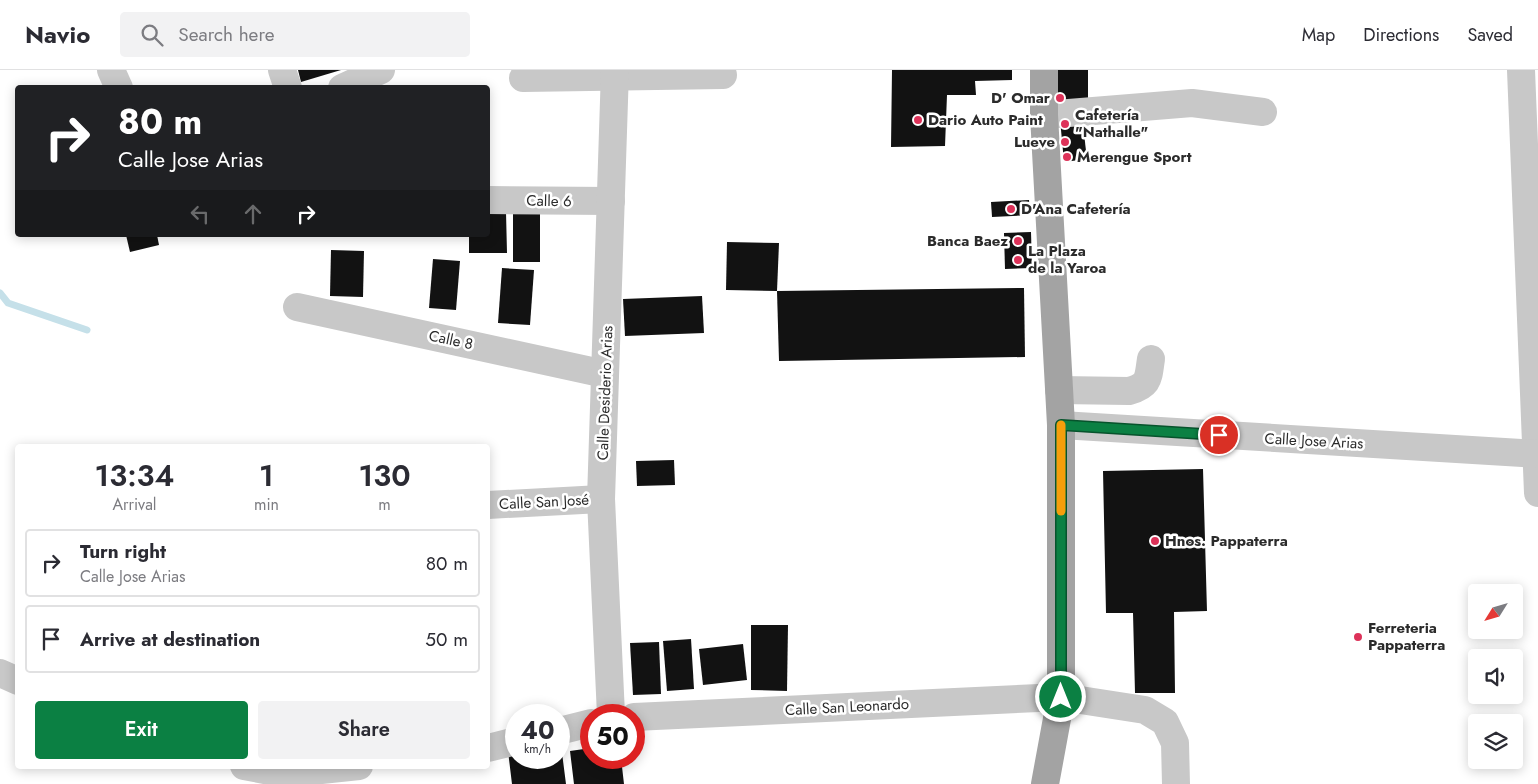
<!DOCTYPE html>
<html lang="en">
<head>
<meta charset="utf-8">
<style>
  :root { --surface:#fff; --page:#f2f2f3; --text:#2b2b33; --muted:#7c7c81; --line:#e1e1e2; --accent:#0b8043 }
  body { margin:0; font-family:Jost,sans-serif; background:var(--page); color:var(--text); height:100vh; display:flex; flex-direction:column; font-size:19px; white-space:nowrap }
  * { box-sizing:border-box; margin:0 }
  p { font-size:16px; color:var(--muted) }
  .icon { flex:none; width:28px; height:28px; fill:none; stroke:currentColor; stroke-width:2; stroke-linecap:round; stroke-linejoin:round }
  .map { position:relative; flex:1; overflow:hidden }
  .drawer { position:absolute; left:15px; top:374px; width:475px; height:325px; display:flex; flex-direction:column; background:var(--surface); border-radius:5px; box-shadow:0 2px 12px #0003 }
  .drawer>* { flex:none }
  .guide { position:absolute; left:15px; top:15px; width:475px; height:152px; border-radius:5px; box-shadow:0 2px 12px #0003; background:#202124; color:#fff; overflow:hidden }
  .needle { width:32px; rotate:233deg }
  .controls { position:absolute; left:1468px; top:514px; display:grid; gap:10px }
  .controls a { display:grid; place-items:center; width:55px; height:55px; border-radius:5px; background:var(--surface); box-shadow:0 2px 12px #0003; font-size:25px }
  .speed { position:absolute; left:505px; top:634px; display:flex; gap:10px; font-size:25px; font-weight:700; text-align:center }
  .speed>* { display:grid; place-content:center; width:65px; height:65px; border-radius:50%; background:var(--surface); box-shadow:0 2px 12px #0003; line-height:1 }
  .speed small { font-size:12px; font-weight:400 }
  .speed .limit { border:8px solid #d22; background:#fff; color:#111 }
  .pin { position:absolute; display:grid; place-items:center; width:42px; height:42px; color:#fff; margin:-21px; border:2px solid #fff; border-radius:50%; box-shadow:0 1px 5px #0007 }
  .me { position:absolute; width:55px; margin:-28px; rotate:0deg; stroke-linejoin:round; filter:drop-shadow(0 0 4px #0008) }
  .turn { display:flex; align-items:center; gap:18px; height:105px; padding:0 20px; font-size:22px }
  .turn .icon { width:65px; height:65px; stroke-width:2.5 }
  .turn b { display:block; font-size:35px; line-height:42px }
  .lanes { display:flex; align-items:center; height:48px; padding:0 20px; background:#0003; justify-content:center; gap:25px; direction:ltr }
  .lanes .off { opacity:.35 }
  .eta { display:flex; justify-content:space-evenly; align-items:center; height:85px; text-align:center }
  .eta b { font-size:30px; font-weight:600; line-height:35px }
  .button { display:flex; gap:10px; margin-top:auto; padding:10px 20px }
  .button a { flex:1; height:58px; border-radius:5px; background:var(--accent); color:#fff; font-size:20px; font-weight:600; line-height:58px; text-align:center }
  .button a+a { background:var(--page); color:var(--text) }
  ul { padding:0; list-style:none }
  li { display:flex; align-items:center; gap:15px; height:68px; margin:0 10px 8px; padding:0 10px; border:2px solid var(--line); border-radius:5px }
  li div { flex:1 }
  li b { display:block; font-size:19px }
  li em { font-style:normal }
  header { display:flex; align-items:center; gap:30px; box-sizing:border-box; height:70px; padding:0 25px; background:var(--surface); border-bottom:1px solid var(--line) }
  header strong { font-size:24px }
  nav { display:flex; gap:28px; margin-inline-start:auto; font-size:18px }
  .search { width:350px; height:45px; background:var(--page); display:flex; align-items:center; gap:12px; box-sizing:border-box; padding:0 18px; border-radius:5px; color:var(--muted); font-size:19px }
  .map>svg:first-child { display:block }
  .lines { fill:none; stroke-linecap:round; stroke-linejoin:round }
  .stream { stroke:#c5e0e9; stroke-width:7 }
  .building { fill:#121212 }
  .minor { stroke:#c8c8c8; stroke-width:28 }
  .major { stroke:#a3a3a3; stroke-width:28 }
  .route-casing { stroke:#07532c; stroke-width:12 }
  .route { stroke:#0b8043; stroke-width:9 }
  .slow { stroke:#f59e0b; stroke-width:9 }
  .poi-dot { fill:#dd3259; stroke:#fff; stroke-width:2 }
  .labels { text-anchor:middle; stroke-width:5; stroke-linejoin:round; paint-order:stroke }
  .poi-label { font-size:15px; font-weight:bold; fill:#2b2b2b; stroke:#fff; text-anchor:start }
  .street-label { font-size:15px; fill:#2b2b2b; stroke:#fff }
</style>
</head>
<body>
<header>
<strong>Navio</strong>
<div class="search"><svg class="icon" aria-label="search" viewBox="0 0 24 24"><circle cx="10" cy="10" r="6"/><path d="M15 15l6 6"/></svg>Search here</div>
<nav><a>Map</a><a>Directions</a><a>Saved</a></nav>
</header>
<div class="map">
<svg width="1538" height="714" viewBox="0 0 1538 714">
  <rect width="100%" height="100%" fill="#fff"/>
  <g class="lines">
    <path class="stream" d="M 0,223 L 8,233 L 87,260"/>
  </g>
  <g class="building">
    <path d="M 298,0 L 341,0 L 301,12 Z"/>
    <path d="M 892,0 L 1012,0 L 1012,10 L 975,11 L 976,25 L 947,25 L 945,76 L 891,77 Z"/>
    <path d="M 1057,0 L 1088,0 L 1088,31 L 1058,31 Z"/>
    <path d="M 1082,47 L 1087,89 L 1064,92 L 1060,49 Z"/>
    <path d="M 1029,130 L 1030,145 L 992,147 L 991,132 Z"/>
    <path d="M 488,142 L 506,142 L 507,183 L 469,183 L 469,165 L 488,165 Z"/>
    <rect x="513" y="143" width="27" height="49"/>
    <path d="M 1031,162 L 1032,198 L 1005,199 L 1004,163 Z"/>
    <path d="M 126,165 L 157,165 L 159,175 L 130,182 Z"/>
    <path d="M 727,172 L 779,173 L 777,221 L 726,220 Z"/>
    <path d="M 331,180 L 364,181 L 363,227 L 330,226 Z"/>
    <path d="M 433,189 L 460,191 L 456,240 L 429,238 Z"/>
    <path d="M 502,198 L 534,200 L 530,255 L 498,253 Z"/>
    <path d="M 1024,218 L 1025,287 L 779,291 L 777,221 Z"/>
    <path d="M 702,226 L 704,263 L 625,266 L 623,229 Z"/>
    <path d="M 674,390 L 675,415 L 637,416 L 636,391 Z"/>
    <path d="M 1203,399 L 1207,541 L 1174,542 L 1175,623 L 1135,623 L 1133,543 L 1106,543 L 1103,401 Z"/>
    <path d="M 751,555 L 788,555 L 787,621 L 751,620 Z"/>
    <path d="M 691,569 L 694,619 L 667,621 L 663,571 Z"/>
    <path d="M 659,572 L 661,624 L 633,625 L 630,573 Z"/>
    <path d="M 743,574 L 747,610 L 703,615 L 699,579 Z"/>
    <path d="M 561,675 L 566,714 L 512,714 L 508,681 L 516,681 L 516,688 L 559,688 L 559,676 Z"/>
    <path d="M 591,678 L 591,688 L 621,688 L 624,714 L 574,714 L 570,681 Z"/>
  </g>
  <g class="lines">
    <g class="minor">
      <path d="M 111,0 L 119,18"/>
      <path d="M 282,0 L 288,18"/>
      <path d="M 1521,0 L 1538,423"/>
      <path d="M 523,8 L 723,5"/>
      <path d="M 342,18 L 381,0"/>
      <path d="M 1044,45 L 1192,33 L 1263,42"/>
      <path d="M 488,130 L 611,131"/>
      <path d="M 297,237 L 605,304"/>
      <path d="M 1059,320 L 1129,321 C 1150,315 1148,308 1151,289"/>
      <path d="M 1061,355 L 1538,384"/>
      <path d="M 488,435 L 601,429"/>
      <path d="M 0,603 L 18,611"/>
      <path d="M 611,645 L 601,429 L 615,0"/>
      <path d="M 634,647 L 1061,627 L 1145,640 L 1165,652 L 1175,673 L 1176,714"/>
      <path d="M 559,661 L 591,653"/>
      <path d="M 488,678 L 516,671"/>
      <path d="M 244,696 L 285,704 L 359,696"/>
    </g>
    <path class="major" d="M 1044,0 L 1044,45 L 1061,355 L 1061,627 L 1045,714"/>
  </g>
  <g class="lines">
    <g class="route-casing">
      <path id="route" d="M 1061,627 L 1061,355 L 1219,365"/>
    </g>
    <use href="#route" class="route"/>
    <path class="slow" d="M 1061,355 L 1061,441"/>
  </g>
  <g class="poi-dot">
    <circle cx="1060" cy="28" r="5"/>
    <circle cx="918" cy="50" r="5"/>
    <circle cx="1065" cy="54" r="5"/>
    <circle cx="1065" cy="72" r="5"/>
    <circle cx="1067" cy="87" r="5"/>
    <circle cx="1011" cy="139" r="5"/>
    <circle cx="1018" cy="171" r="5"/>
    <circle cx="1018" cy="190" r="5"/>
    <circle cx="1155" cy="471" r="5"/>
    <circle cx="1358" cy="567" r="5"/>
  </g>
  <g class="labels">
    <g class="poi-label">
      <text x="1050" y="33" text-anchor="end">D' Omar</text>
      <text x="1075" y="50">Cafetería<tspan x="1075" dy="17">"Nathalle"</tspan></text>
      <text x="928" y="55">Dario Auto Paint</text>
      <text x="1055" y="77" text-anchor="end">Lueve</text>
      <text x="1077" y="92">Merengue Sport</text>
      <text x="1021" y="144">D'Ana Cafetería</text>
      <text x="1008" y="176" text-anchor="end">Banca Baez</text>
      <text x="1028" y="186">La Plaza<tspan x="1028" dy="17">de la Yaroa</tspan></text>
      <text x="1165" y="476">Hnos. Pappaterra</text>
      <text x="1368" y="563">Ferreteria<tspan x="1368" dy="17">Pappaterra</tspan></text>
    </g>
    <g class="street-label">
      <text transform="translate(549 131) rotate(1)" y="5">Calle 6</text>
      <text transform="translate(451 270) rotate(12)" y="5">Calle 8</text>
      <text transform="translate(605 323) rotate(-88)" y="5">Calle Desiderio Arias</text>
      <text transform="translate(1314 371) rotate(3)" y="5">Calle Jose Arias</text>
      <text transform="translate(544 432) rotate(-3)" y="5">Calle San José</text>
      <text transform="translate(847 637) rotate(-3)" y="5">Calle San Leonardo</text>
    </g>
  </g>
</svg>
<div class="controls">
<a><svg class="needle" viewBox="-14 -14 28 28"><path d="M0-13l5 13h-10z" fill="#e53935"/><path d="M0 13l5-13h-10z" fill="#7c7c81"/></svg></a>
<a><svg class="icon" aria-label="sound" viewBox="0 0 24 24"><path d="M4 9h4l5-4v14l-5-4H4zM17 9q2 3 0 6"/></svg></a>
<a><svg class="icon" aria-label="layers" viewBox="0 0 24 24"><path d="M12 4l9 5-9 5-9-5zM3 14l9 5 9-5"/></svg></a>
</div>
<div class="speed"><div>40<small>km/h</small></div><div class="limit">50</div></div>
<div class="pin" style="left:1219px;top:365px;background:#d93025"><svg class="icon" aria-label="arrive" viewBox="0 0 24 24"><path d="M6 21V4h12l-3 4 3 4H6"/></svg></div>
<svg class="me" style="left:1061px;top:627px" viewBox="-20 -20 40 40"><circle r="17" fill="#0b8043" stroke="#fff" stroke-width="3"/><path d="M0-11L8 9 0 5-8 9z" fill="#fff"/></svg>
<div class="guide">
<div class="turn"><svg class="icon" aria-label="right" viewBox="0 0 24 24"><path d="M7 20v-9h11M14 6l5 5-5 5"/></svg><div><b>80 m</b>Calle Jose Arias</div></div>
<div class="lanes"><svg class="icon off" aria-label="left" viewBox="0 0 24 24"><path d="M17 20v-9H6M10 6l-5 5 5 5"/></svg><svg class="icon off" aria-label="ahead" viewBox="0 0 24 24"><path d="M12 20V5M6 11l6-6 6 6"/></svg><svg class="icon" aria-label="right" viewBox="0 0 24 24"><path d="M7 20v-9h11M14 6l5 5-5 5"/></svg></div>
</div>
<section class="drawer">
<div class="eta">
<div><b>13:34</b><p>Arrival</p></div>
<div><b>1</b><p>min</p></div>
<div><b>130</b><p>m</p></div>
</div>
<ul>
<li><svg class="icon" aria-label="right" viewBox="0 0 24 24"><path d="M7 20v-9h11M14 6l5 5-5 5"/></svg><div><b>Turn right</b><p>Calle Jose Arias</p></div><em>80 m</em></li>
<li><svg class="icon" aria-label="arrive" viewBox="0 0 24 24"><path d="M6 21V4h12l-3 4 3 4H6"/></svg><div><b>Arrive at destination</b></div><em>50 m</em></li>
</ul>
<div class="button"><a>Exit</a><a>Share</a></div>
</section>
</div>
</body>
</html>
